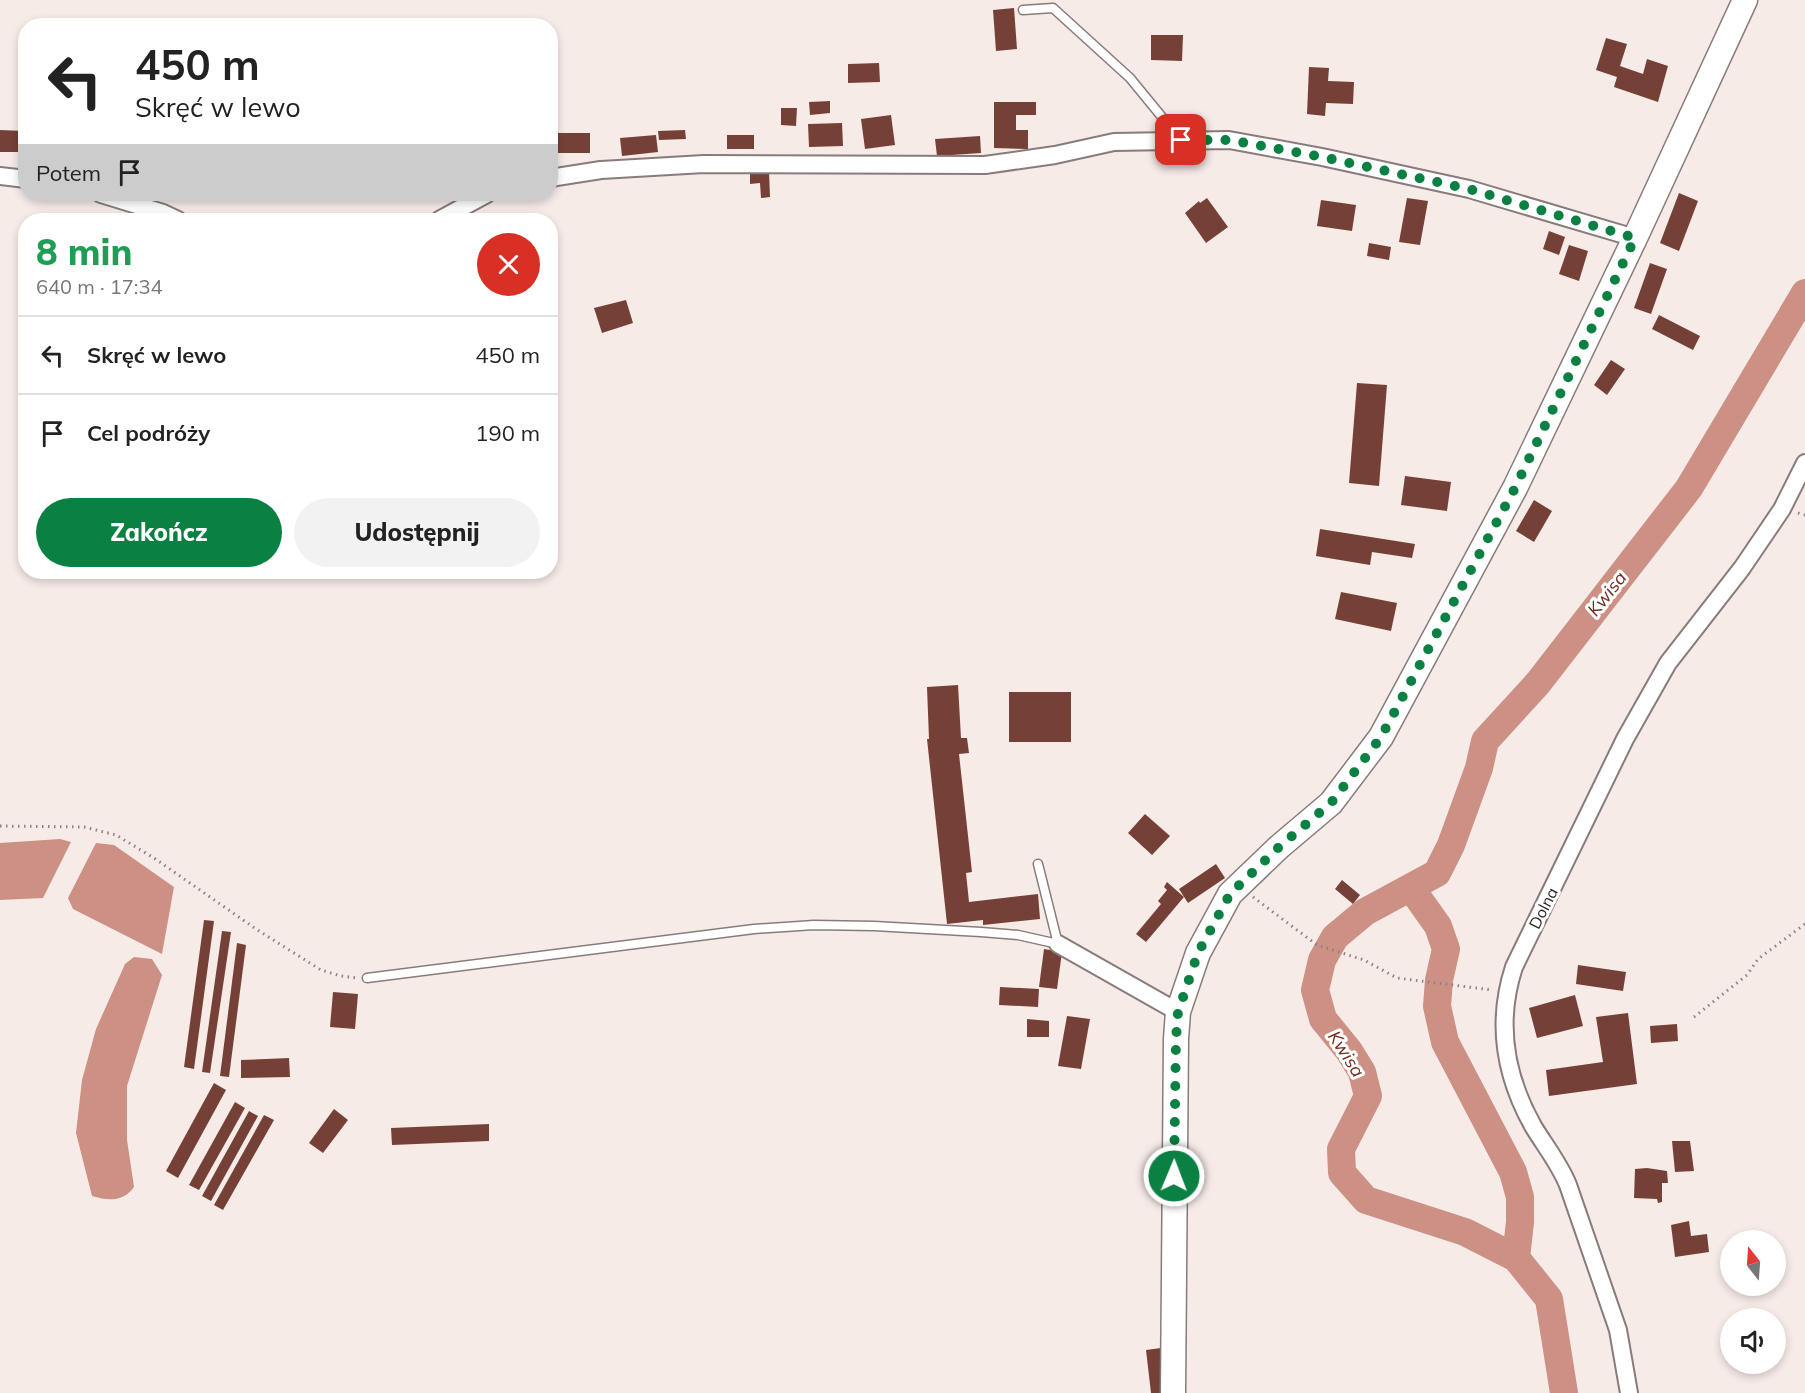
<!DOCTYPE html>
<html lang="pl">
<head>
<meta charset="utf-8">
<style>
  :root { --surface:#fff; --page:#f2f2f2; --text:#222; --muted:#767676; --line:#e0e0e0; --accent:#0b8043 }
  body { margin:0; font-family:Mulish,sans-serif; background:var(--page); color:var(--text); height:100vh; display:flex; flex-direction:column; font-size:22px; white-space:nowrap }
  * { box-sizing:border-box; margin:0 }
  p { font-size:20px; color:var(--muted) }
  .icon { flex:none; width:33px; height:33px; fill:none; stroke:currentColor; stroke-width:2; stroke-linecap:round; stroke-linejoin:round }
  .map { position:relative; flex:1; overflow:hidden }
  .details { position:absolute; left:18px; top:213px; width:540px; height:366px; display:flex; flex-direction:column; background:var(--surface); border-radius:24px; box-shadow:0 3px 9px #0003 }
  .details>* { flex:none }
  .guide { position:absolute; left:18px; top:18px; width:540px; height:183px; border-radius:24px; box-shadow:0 3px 9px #0003; background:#fff; color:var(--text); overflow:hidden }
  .needle { width:39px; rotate:343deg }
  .tools { position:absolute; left:1720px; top:1230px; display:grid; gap:12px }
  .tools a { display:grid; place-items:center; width:66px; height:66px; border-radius:50%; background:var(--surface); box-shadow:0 3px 9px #0003; font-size:30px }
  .pin { position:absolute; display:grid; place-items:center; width:51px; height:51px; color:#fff; margin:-26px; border-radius:12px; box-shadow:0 3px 9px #0006 }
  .me { position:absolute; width:66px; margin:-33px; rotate:1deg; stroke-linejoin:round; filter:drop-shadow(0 0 4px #0008) }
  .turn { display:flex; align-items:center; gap:21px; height:126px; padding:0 18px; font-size:27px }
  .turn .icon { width:78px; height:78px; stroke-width:2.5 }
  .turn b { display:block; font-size:42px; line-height:51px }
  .then { display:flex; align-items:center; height:57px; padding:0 18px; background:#0003; gap:12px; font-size:22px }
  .round { display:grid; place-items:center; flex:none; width:63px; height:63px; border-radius:32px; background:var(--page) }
  .summary { display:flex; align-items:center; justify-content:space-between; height:102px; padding:0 18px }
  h1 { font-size:36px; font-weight:800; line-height:45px; color:#1e9e55 }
  .action { display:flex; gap:12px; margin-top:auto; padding:12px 18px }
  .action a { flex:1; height:69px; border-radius:36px; background:var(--accent); color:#fff; font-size:24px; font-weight:800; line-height:69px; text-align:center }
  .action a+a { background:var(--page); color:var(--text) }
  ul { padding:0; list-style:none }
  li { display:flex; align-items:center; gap:18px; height:78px; padding:0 18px; border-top:2px solid var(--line) }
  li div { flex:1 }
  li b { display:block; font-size:22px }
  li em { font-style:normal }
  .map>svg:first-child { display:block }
  .water { fill:#cc9084 }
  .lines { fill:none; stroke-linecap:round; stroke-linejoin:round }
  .river { stroke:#cc9084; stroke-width:28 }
  .building { fill:#754137 }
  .lane-casing { stroke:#877c79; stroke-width:11 }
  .street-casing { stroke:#877c79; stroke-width:20 }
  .secondary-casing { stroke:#877c79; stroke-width:27 }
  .path { stroke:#8a8280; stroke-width:3; stroke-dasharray:1.5 4.5; stroke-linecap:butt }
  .lane { stroke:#fff; stroke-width:8 }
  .street { stroke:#fff; stroke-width:16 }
  .secondary { stroke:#fff; stroke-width:24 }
  .route { stroke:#0b8043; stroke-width:10; stroke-dasharray:0 18 }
  .labels { text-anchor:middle; stroke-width:6; stroke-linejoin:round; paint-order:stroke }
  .street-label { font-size:16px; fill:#292524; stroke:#fff }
  .water-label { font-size:18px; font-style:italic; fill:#71291d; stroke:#fff }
</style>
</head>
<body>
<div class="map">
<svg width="1805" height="1393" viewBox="0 0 1805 1393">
  <rect width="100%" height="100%" fill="#f7ebe8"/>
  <g class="water">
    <path d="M 60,839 L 71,842 L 43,898 L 0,900 L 0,843 Z"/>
    <path d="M 96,843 L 114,845 L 174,887 L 162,954 L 73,909 L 68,898 Z"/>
    <path d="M 134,957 L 152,959 L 162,975 L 127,1086 L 127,1140 L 134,1187 C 123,1202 109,1201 92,1196 L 76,1133 L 82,1080 L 96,1029 L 125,964 Z"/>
  </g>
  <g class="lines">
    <g class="river">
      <path d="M 1411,888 L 1438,926 L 1446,949 L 1439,980 L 1437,1006 L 1445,1042 L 1513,1172 L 1520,1197 L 1520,1222 L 1516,1258"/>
      <path d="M 1564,1393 L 1549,1299 L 1516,1258 L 1465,1232 L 1366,1200 L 1342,1173 L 1341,1149 L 1368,1096 L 1362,1072 L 1349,1051 L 1323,1019 L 1315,990 L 1322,960 L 1335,937 L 1365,912 L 1437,873 L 1451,845 L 1479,768 L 1485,741 L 1538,683 L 1689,488 L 1805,293"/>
    </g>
  </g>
  <g class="building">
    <path d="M 1014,8 L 1017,49 L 996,51 L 993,10 Z"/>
    <path d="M 1151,35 L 1183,35 L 1182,61 L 1151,60 Z"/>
    <path d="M 1606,38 L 1627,44 L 1620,66 L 1643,74 L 1647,59 L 1668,66 L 1658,102 L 1614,87 L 1617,77 L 1596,70 Z"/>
    <path d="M 879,63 L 880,82 L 848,83 L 848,64 Z"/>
    <path d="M 1309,67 L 1329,68 L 1328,81 L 1354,82 L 1353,104 L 1326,103 L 1325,116 L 1307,114 Z"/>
    <path d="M 550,96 L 557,96 L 557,133 L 590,133 L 590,153 L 550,153 Z"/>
    <path d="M 830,101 L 830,113 L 810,115 L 809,102 Z"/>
    <path d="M 994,102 L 1036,102 L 1036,115 L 1016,115 L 1016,130 L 1028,130 L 1028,149 L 994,148 Z"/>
    <path d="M 781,108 L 797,108 L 796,126 L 781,125 Z"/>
    <path d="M 891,115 L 895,145 L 865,149 L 861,119 Z"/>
    <path d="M 842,123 L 843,146 L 809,147 L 808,124 Z"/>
    <path d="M 0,130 L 25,131 L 24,152 L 0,152 Z"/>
    <path d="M 685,130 L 686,139 L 659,140 L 658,131 Z"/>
    <path d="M 656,135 L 658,152 L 622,156 L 620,138 Z"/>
    <rect x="727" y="135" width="27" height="14"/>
    <path d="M 980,136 L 981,153 L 937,156 L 935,139 Z"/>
    <path d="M 769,171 L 770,197 L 761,198 L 760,183 L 750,184 L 750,172 Z"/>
    <path d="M 1679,193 L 1698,201 L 1679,251 L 1660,243 Z"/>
    <path d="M 1207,198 L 1228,227 L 1206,243 L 1185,213 L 1199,201 L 1200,203 Z"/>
    <path d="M 1407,198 L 1428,201 L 1420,245 L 1399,242 Z"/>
    <path d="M 1321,200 L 1356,205 L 1352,231 L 1317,226 Z"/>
    <path d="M 1549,231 L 1565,237 L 1559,255 L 1543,249 Z"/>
    <path d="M 1369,243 L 1391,247 L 1389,260 L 1367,256 Z"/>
    <path d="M 1569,245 L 1588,251 L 1579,281 L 1559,274 Z"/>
    <path d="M 1650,263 L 1667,269 L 1651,314 L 1634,308 Z"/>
    <path d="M 626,300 L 633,323 L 602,333 L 594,308 Z"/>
    <path d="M 1659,315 L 1700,336 L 1693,350 L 1652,329 Z"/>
    <path d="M 1611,360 L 1625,369 L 1607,395 L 1594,385 Z"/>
    <path d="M 1357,383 L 1387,385 L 1379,486 L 1349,483 Z"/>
    <path d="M 1405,476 L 1451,482 L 1447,511 L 1401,505 Z"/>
    <path d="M 1534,500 L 1552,511 L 1534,542 L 1516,531 Z"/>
    <path d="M 1320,529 L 1415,544 L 1412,558 L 1372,552 L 1370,565 L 1316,556 Z"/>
    <path d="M 1341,592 L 1397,603 L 1391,631 L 1335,619 Z"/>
    <path d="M 958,685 L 961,738 L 967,738 L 969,753 L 959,754 L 972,872 L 966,873 L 969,902 L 1038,894 L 1040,919 L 983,925 L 983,920 L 947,924 L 927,739 L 929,739 L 927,687 Z"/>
    <rect x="1009" y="692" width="62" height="50"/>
    <path d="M 1145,814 L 1170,836 L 1152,855 L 1128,833 Z"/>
    <path d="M 1216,864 L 1225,878 L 1188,903 L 1179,889 Z"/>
    <path d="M 1342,880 L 1360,895 L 1353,904 L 1335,889 Z"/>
    <path d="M 1167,882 L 1184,897 L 1146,942 L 1136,934 L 1161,904 L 1158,901 L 1167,890 L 1164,887 Z"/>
    <path d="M 204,920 L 214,921 L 194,1069 L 184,1067 Z"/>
    <path d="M 222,931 L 231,932 L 210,1073 L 202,1072 Z"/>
    <path d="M 237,943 L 246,945 L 229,1077 L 220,1076 Z"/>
    <path d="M 1044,949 L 1062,952 L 1057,989 L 1039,987 Z"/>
    <path d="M 1578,965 L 1626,972 L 1623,991 L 1576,984 Z"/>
    <path d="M 1000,987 L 1039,989 L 1038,1007 L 999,1005 Z"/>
    <path d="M 333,992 L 358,994 L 355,1029 L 330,1027 Z"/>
    <path d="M 1575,995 L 1583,1026 L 1537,1038 L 1529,1008 Z"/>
    <path d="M 1628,1013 L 1637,1084 L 1549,1096 L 1546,1070 L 1603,1062 L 1596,1017 Z"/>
    <path d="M 1067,1016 L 1090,1019 L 1081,1069 L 1058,1066 Z"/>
    <path d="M 1027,1019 L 1049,1021 L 1049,1037 L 1027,1037 Z"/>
    <path d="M 1677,1024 L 1678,1041 L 1651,1043 L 1650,1026 Z"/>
    <path d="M 289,1058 L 290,1077 L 241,1078 L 241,1060 Z"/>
    <path d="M 214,1083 L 226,1090 L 178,1178 L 166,1171 Z"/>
    <path d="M 235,1102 L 245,1108 L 199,1190 L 189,1185 Z"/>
    <path d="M 334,1109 L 348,1120 L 323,1153 L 309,1143 Z"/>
    <path d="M 249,1111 L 258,1116 L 211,1201 L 202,1196 Z"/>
    <path d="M 264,1115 L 274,1120 L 223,1210 L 214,1205 Z"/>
    <path d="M 489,1124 L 489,1141 L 392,1145 L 391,1128 Z"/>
    <path d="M 1672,1141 L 1690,1141 L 1694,1171 L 1675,1172 Z"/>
    <path d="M 1647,1168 L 1667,1171 L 1668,1183 L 1662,1183 L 1662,1202 L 1658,1203 L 1657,1199 L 1634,1198 L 1635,1169 Z"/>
    <path d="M 1689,1221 L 1691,1236 L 1707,1234 L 1709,1252 L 1675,1257 L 1671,1225 Z"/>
    <path d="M 1161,1348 L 1165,1393 L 1151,1393 L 1146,1350 Z"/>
  </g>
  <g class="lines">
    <g class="lane-casing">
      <g id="lane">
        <path d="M 1023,10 L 1053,8 L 1130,78 L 1180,139"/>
        <path d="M 367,978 L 754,929 L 814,925 L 874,926 L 981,932 L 1018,935 L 1058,944 L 1038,864"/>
      </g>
    </g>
    <g class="street-casing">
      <g id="street">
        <path d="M 0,176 L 26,179"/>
        <path d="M 550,178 L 601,170 L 704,164 L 985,165 L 1055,155 L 1114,142 L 1229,140 L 1322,157 L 1469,189 L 1635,238"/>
        <path d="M 101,194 L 163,213 L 178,220"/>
        <path d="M 439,220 L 487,194"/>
        <path d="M 1058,944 L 1178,1012"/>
        <path d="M 1629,1393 L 1618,1330 L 1568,1185 C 1559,1163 1545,1146 1533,1126 C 1505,1076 1496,1022 1514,967 L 1625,739 L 1668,663 L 1742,568 L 1782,509 L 1805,463"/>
      </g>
    </g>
    <g class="secondary-casing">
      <path id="secondary" d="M 1173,1393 L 1176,1039 L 1178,1012 L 1198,953 L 1230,894 L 1279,847 L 1331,803 L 1381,737 L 1515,488 L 1635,238 L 1745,0"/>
    </g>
    <g class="path">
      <path d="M 1798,513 L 1805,515"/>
      <path d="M 0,826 L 84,827 L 116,835 L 154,858 L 256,929 L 321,970 L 341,976 L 357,978"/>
      <path d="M 1253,897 L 1317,945 L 1364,960 L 1397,978 L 1492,990"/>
      <path d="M 1694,1017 L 1747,975 L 1758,959 L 1805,924"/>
    </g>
    <use href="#lane" class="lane"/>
    <use href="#street" class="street"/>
    <use href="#secondary" class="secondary"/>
  </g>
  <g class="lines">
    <path class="route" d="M 1174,1176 L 1176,1039 L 1178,1012 L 1198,953 L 1230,894 L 1279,847 L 1331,803 L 1381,737 L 1515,488 L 1635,238 L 1469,189 L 1322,157 L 1229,140 L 1181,140"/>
  </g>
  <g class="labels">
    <g class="street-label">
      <text transform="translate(1543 908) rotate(-63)" y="6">Dolna</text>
    </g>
    <g class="water-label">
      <text transform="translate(1607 594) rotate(-52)" y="6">Kwisa</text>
      <text transform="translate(1346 1054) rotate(57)" y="6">Kwisa</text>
    </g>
  </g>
</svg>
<div class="tools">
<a><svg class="needle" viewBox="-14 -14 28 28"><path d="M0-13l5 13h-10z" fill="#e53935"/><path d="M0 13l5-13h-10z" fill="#767676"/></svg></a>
<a><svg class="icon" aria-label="sound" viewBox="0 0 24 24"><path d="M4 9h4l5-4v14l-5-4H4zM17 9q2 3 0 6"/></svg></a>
</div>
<div class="pin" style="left:1181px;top:140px;background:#d93025"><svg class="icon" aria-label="arrive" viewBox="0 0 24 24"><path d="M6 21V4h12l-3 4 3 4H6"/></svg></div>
<svg class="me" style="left:1174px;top:1176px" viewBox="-20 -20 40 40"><circle r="17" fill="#0b8043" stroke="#fff" stroke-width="3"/><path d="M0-11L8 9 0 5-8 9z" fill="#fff"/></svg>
<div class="guide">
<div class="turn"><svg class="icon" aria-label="left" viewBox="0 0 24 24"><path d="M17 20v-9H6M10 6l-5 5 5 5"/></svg><div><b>450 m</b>Skręć w lewo</div></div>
<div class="then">Potem<svg class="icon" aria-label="arrive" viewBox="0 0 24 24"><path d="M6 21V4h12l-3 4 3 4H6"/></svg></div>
</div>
<section class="details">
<div class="summary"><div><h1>8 min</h1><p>640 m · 17:34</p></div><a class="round" style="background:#d93025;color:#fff"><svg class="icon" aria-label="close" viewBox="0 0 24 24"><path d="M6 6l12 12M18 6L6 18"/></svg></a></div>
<ul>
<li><svg class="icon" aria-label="left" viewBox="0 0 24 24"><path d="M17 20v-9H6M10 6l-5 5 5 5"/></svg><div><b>Skręć w lewo</b></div><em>450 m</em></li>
<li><svg class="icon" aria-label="arrive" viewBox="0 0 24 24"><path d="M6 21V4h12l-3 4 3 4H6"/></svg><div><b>Cel podróży</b></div><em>190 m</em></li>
</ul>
<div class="action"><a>Zakończ</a><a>Udostępnij</a></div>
</section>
</div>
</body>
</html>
